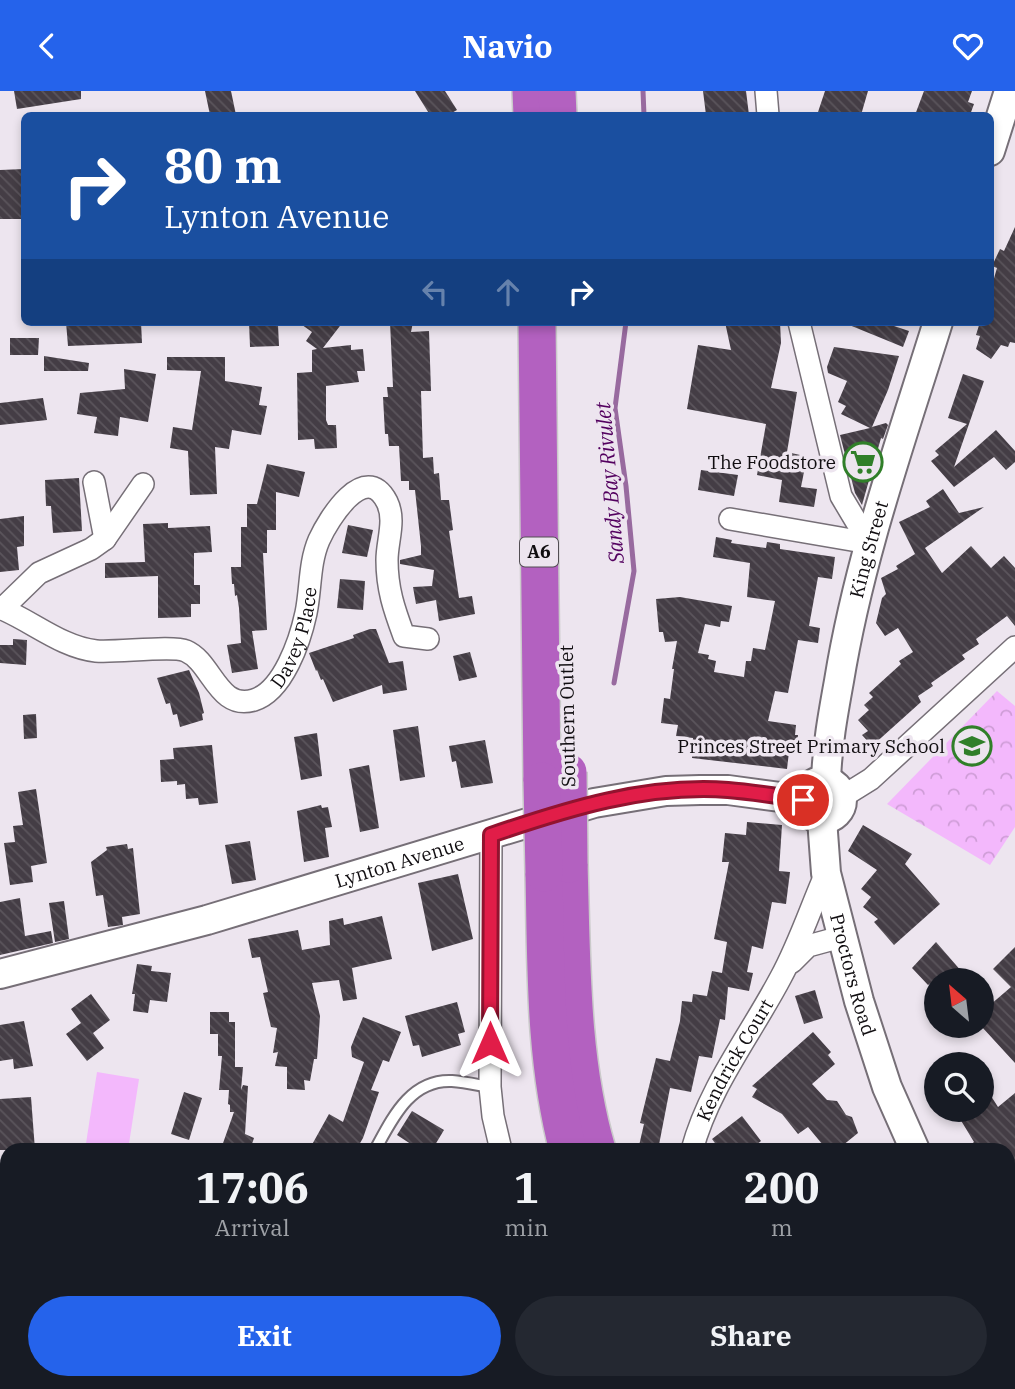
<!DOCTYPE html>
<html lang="en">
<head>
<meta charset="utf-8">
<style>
  :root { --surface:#171b24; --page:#242831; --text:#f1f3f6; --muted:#9ea1a6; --accent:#2563eb }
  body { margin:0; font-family:"IBM Plex Serif",serif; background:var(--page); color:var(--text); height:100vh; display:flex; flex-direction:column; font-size:26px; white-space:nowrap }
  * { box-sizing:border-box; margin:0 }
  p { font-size:23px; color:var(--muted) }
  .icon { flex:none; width:38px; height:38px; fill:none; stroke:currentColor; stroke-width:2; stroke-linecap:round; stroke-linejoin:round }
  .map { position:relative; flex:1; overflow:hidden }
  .details { position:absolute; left:0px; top:1052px; width:1015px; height:247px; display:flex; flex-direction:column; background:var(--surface); border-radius:21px 21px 0 0; box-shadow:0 4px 10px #0003 }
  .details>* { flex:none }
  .guide { position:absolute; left:21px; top:21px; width:973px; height:214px; border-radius:10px; box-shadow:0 4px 10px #0003; background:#1a4fa0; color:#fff; overflow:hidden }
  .needle { width:46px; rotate:332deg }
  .tools { position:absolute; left:924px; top:877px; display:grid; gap:14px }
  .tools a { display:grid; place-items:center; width:70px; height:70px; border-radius:50%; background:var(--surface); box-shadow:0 4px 10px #0003; font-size:35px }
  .pin { position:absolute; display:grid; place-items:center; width:60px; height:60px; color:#fff; margin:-30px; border:4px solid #fff; border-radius:50%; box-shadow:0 2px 7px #0007 }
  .me { position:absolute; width:77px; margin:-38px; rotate:0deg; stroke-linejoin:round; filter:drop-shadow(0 0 5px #0008) }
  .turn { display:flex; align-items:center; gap:24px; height:147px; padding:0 28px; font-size:32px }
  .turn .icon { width:91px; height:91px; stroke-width:2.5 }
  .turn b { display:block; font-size:49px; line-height:60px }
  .lanes { display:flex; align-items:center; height:66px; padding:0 28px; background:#0003; justify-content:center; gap:35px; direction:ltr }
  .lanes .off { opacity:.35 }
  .eta { display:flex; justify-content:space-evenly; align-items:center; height:119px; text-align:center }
  .eta b { font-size:42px; font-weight:800; line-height:49px }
  .cta { display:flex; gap:14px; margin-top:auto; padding:14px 28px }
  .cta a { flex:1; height:80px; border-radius:42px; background:var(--accent); color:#fff; font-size:28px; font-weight:800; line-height:80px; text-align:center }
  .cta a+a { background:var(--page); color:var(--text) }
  header { display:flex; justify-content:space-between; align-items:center; height:91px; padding:0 28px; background:var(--accent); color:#fff; font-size:32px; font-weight:800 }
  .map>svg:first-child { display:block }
  .forest { fill:url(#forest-crowns) }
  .pitch { fill:#f3b8fc }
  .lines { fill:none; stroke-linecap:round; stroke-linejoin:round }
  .stream { stroke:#986a9f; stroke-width:5 }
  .building { fill:url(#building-back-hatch) }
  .lane-casing { stroke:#766f77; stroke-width:14 }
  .street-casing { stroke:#766f77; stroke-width:24 }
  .secondary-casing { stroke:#766f77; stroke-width:32 }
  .highway-casing { stroke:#cacaca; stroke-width:40 }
  .lane { stroke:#fff; stroke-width:10 }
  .street { stroke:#fff; stroke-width:21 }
  .secondary { stroke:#fff; stroke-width:28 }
  .highway { stroke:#b361c0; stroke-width:37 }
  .highway-bridge-casing { stroke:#cacaca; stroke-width:40; stroke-linecap:butt }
  .highway-bridge { stroke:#b361c0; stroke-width:37 }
  .route-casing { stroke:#92132f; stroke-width:18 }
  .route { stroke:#e11d48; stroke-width:12 }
  .labels { text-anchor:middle; stroke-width:7; stroke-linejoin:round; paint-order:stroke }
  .shield { fill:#ede5ef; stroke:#524e53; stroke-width:2 }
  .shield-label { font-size:18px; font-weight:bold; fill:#100d10 }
  .poi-label { font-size:19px; fill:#100d10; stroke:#ede5ef; text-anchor:end }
  .street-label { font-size:19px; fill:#100d10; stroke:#ede5ef }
  .water-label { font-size:21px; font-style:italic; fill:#53005f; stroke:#ede5ef }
</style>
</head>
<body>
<header><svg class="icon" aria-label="back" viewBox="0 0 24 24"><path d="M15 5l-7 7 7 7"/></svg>Navio<svg class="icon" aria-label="heart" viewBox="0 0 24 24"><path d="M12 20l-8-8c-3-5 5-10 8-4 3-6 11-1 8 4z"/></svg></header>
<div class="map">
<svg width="1015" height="1298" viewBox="0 0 1015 1298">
  <defs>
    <pattern id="forest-crowns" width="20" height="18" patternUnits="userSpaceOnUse" patternTransform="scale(1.75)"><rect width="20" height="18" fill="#f3b8fc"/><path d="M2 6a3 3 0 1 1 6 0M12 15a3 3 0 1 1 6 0" fill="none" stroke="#cf9dd7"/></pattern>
    <pattern id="building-back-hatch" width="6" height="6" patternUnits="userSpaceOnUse" patternTransform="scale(1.75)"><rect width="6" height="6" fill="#443d45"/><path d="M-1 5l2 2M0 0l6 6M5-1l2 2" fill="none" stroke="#5b555c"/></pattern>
  </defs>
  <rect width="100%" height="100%" fill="#ede5ef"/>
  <path class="forest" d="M 997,600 L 1015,615 L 1015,736 L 990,774 L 887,713 Z"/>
  <path class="pitch" d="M 97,981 L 139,988 L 128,1059 L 85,1059 Z"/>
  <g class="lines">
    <g class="stream">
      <path d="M 643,0 L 644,24"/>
      <path d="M 614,592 L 634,480 L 626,395 L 615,317 L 626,231"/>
      <path d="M 394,1298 L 397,1292"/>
    </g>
  </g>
  <g class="building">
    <path d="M 14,0 L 81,0 L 81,8 L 17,18 Z"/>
    <path d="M 205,0 L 231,0 L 236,24 L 210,24 Z"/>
    <path d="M 415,0 L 445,0 L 457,19 L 448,24 L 430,24 Z"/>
    <path d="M 703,0 L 746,0 L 749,24 L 706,24 Z"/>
    <path d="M 825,0 L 868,0 L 861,24 L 817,24 Z"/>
    <path d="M 924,0 L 972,0 L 968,11 L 974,13 L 970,24 L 915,24 Z"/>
    <path d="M 24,78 L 24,128 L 0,128 L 0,79 Z"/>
    <path d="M 1015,136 L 1015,252 L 1010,251 L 1008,256 L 1001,254 L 991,268 L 976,258 L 980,245 L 976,244 L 980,231 L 990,231 L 990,201 L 997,177 L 992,175 L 1000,158 L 1004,160 Z"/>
    <path d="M 66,231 L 141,231 L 142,252 L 68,255 Z"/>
    <path d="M 249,231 L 274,231 L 274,234 L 278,234 L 279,255 L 250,256 Z"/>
    <path d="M 298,231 L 343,231 L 323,257 L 351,254 L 351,259 L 363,258 L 365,280 L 357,280 L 359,291 L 326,295 L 326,329 L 328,334 L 336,334 L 337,357 L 315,358 L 314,348 L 298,349 L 297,282 L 312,281 L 312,259 L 317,258 L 306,250 L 312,241 Z"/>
    <path d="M 390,231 L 413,231 L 411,241 L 429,240 L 431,300 L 421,300 L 423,367 L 433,366 L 434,383 L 439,382 L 441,409 L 449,409 L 453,439 L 449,440 L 459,507 L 472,505 L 475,523 L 439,530 L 436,509 L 416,513 L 413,496 L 432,495 L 434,479 L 400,473 L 400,469 L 421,464 L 421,455 L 415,399 L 409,399 L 409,390 L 401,390 L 399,355 L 389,355 L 388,343 L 385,343 L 383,306 L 388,306 L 387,296 L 393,296 Z"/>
    <path d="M 725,231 L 780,231 L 781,252 L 771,297 L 797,301 L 787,361 L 800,364 L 798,375 L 805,376 L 801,396 L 817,398 L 814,416 L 779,411 L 782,389 L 757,384 L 766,333 L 687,318 L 698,254 L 731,259 Z"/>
    <path d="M 842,231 L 882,231 L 909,240 L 903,256 Z"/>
    <path d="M 10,247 L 39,247 L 38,264 L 10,264 Z"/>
    <path d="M 834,256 L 899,265 L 888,299 L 872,336 L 886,332 L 888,334 L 883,348 L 881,347 L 862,414 L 855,402 L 840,344 L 870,337 L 841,323 L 846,315 L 838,311 L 847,290 L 828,282 L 827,276 Z"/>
    <path d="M 44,265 L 89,272 L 88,280 L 44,280 Z"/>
    <path d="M 167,266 L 225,266 L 225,290 L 262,296 L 259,314 L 267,315 L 261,344 L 232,339 L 229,358 L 215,356 L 217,403 L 190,404 L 188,360 L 170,357 L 173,336 L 192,339 L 201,280 L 167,279 Z"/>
    <path d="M 124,278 L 156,283 L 148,331 L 120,326 L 118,345 L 94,342 L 97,326 L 77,323 L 80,302 L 125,298 Z"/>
    <path d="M 963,283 L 984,290 L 954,376 L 996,339 L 1015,360 L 1015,371 L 1006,379 L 994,366 L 954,396 L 931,370 L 939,364 L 935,360 L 967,333 L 948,327 Z"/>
    <path d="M 43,307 L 47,329 L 0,334 L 0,312 Z"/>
    <path d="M 267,373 L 305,381 L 299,406 L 276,401 L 276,439 L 267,439 L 267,462 L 263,462 L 267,539 L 252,540 L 258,578 L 232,582 L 227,554 L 241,552 L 239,517 L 237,504 L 235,505 L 234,493 L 232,493 L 231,476 L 241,476 L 241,436 L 247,436 L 247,413 L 257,413 Z"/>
    <path d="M 701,379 L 738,384 L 734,405 L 698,399 Z"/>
    <path d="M 79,387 L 82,440 L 53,442 L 51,415 L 46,415 L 45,389 Z"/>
    <path d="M 943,398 L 959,422 L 984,416 L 925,457 L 942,482 L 971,455 L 991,477 L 1004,465 L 1015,477 L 1015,535 L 1007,525 L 976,548 L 979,553 L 962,564 L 965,568 L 931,592 L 933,595 L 918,605 L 921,611 L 872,655 L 862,644 L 868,640 L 858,629 L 869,619 L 864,614 L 873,606 L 869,602 L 901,573 L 899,570 L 913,561 L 898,537 L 885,545 L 876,532 L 882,507 L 886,503 L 881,487 L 898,478 L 896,475 L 915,463 L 899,431 L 930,416 L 926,410 Z"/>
    <path d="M 24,425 L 24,455 L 17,456 L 19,479 L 0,481 L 0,428 Z"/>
    <path d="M 168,432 L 168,437 L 210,435 L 212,461 L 194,462 L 194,494 L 200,494 L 200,513 L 191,513 L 191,526 L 158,527 L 158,485 L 105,487 L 105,472 L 145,471 L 143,433 Z"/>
    <path d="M 348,434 L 373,439 L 367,466 L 342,462 Z"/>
    <path d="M 716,446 L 732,449 L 731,452 L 766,457 L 767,451 L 780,453 L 780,458 L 835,466 L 832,488 L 818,486 L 809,535 L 820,537 L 818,552 L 798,549 L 788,602 L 775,600 L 768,630 L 796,634 L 795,644 L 798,644 L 796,662 L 789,661 L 787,678 L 692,667 L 693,647 L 676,645 L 678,634 L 661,632 L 664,607 L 670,608 L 674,578 L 672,578 L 677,550 L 665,551 L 663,541 L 659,541 L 656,508 L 680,506 L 732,515 L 729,531 L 721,530 L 720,536 L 705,533 L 698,562 L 709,564 L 708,568 L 716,570 L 714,581 L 744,586 L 746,570 L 751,570 L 753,557 L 765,559 L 775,510 L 747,506 L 750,472 L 713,466 Z"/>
    <path d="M 340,488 L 365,490 L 363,519 L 337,517 Z"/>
    <path d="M 370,538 L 376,538 L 389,572 L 403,570 L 407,599 L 383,603 L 382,594 L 333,611 L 323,588 L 321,589 L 317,579 L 316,580 L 309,562 L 354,547 L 353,544 Z"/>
    <path d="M 13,548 L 27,549 L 26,574 L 0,572 L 0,554 L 13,554 Z"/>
    <path d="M 470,561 L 477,586 L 459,590 L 453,565 Z"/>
    <path d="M 189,579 L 199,602 L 204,622 L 202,623 L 203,629 L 180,636 L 177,623 L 173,624 L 170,612 L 166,613 L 157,587 Z"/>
    <path d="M 36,623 L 37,647 L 24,648 L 23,624 Z"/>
    <path d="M 418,635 L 425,686 L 400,690 L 393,639 Z"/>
    <path d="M 317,642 L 322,685 L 301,689 L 294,646 Z"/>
    <path d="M 485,649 L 493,692 L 461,697 L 456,670 L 452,671 L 449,655 Z"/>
    <path d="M 212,654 L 218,712 L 199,714 L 198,707 L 186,708 L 185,693 L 177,694 L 177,690 L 161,691 L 160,669 L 174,668 L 173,657 Z"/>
    <path d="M 369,674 L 379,737 L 360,741 L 349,678 Z"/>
    <path d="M 36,698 L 47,772 L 31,775 L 33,791 L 10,794 L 4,752 L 15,751 L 13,735 L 23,734 L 18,701 Z"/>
    <path d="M 321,714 L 322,717 L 328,716 L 332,736 L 325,737 L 329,766 L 304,771 L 297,720 Z"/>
    <path d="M 747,731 L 782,734 L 779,780 L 790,781 L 786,813 L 772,811 L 763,858 L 752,855 L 747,881 L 753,882 L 749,900 L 728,896 L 725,929 L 720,928 L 712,967 L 699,965 L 691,1001 L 670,997 L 658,1059 L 638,1059 L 644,1033 L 640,1032 L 656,967 L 670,970 L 680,930 L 682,910 L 692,911 L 693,903 L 707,905 L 712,880 L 722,882 L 727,851 L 714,848 L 729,771 L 722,771 L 725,742 L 746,744 Z"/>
    <path d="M 863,734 L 912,763 L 905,773 L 940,813 L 894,854 L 874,831 L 878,828 L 863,816 L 871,806 L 861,798 L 877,779 L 848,760 Z"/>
    <path d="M 250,750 L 256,789 L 232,793 L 225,754 Z"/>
    <path d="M 127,753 L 128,758 L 133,757 L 140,823 L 122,826 L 123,834 L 108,836 L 103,804 L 96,805 L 91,771 L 107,759 L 106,756 Z"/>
    <path d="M 458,783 L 473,848 L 432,860 L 418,792 Z"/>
    <path d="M 20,807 L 25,845 L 51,840 L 53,852 L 0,864 L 0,811 Z"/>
    <path d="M 64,810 L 69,848 L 55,851 L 49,812 Z"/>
    <path d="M 382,825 L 392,868 L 352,877 L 357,908 L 343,910 L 339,889 L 312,892 L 320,925 L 317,968 L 314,968 L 310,990 L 304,989 L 305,999 L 287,998 L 287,976 L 275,975 L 278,961 L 273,962 L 277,937 L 271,936 L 263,902 L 268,901 L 260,866 L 252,867 L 248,848 L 298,839 L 302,859 L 330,854 L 329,830 L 343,827 L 344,834 Z"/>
    <path d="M 936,851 L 969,889 L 937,887 L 928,894 L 912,877 Z"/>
    <path d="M 1015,856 L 1015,972 L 982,936 L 982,904 L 990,914 L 1011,896 L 993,878 Z"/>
    <path d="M 137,873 L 152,875 L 151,880 L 171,882 L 167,911 L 150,909 L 148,922 L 133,920 L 135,903 L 132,903 Z"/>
    <path d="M 815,899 L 823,927 L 804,933 L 795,905 Z"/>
    <path d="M 91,903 L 110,929 L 93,942 L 104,957 L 87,970 L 66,943 L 81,932 L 71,918 Z"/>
    <path d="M 457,911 L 465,941 L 458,943 L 461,954 L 422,966 L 419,954 L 413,955 L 405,925 Z"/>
    <path d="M 210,921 L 229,921 L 229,931 L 235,931 L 235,976 L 243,976 L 241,999 L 243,994 L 248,995 L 245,1043 L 254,1047 L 250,1059 L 224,1059 L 225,1056 L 222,1055 L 234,1021 L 230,1021 L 230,1014 L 228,1013 L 229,999 L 219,999 L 222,965 L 218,965 L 218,943 L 210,943 Z"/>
    <path d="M 363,926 L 401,941 L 389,971 L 383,969 L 371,999 L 379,1001 L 363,1047 L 356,1059 L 309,1059 L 329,1023 L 343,1031 L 364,971 L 352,966 L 351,956 Z"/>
    <path d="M 24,930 L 33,975 L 14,978 L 13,968 L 0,970 L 0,934 Z"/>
    <path d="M 813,941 L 831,961 L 828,964 L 835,973 L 812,993 L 827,1009 L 837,1010 L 846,1024 L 852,1026 L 858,1042 L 837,1059 L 827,1059 L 808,1036 L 798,1043 L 782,1023 L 752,1006 L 757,998 L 752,995 Z"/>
    <path d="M 982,991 L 998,1016 L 1015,1002 L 1015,1079 L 1008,1071 L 1008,1059 L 965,1059 L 974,1051 L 954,1018 L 982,1018 Z"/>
    <path d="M 184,1001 L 202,1007 L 189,1049 L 171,1043 Z"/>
    <path d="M 31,1006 L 35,1059 L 0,1059 L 0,1008 Z"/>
    <path d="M 412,1020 L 444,1039 L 432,1059 L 420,1059 L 397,1044 Z"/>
    <path d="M 742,1025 L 761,1050 L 751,1058 L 746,1053 L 738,1059 L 720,1059 L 712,1048 Z"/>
  </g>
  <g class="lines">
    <g class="lane-casing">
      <path id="lane" d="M 375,1059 C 392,1028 410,988 452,990 C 465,991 478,994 490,996"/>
    </g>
    <g class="street-casing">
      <g id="street">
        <path d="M 766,0 L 768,24"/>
        <path d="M 799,231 L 841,405 L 869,452"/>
        <path d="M 94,391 L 105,448"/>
        <path d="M 730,428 L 869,452"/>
        <path id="s1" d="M 0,517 C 32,530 61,556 96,560 C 116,562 172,554 186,560 C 212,571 218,620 254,609 C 283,600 300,550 306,522 C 311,498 309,472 319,449 C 328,429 365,368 387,411 C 396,429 387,450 387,469 C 387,498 394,518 404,545 L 428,548"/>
        <path d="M 2,518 L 39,482 L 91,458 L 105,448 L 143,393"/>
        <path d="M 842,706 L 871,688 L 1015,556"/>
        <path d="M 491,744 L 490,996 L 493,1025 L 501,1059"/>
        <path d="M 792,871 L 808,855 L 841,846"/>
        <path id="s2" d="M 692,1059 C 709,996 751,943 781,886 C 799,853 811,816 826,782"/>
        <path d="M 1008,1196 L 1015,1206"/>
        <path d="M 628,1292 L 630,1298"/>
      </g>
    </g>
    <g class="secondary-casing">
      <g id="secondary">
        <path d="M 990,60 L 1009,0"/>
        <circle cx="823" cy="709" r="19"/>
        <path id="s3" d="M 826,690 C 827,656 833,623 839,590 C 859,467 901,350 938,231"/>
        <path id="s4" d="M 822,728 L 826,782 L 859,910 L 887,996 L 915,1059"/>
        <path id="s5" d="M 0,883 L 207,829 L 594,712 L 666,700 L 700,699 L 728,699 L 803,709"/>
        <path d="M 1008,1215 L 1015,1225"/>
      </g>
    </g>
    <g class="highway-casing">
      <g id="highway">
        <path d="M 531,0 L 532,24"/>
        <path d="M 557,0 L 558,24"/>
        <path d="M 537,231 L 542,690"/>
        <path d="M 569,773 C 572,868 570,967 597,1059"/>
        <path d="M 544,782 C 546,875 544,968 568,1059"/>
        <path d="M 678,1292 L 683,1298"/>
        <path d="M 713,1292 L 718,1298"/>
      </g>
    </g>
    <use href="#lane" class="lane"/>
    <use href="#street" class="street"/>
    <use href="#secondary" class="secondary"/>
    <use href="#highway" class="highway"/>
    <g class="highway-bridge-casing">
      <g id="highway-bridge">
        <path d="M 568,681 L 569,773"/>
        <path d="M 542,690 L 544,782"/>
      </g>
    </g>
    <use href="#highway-bridge" class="highway-bridge"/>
  </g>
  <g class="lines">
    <g class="route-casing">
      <path id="route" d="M 490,952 L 491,744 C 567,718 646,693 728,699 C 753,701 778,705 803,709"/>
    </g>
    <use href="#route" class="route"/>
  </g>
  <defs>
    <g id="supermarket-ring" transform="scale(2.0125)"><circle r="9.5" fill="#ede5ef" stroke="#307f29" stroke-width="1.5"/><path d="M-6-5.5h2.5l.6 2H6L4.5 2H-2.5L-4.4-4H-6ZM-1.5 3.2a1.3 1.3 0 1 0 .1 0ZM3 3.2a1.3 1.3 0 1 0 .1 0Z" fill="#307f29"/></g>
    <g id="school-ring" transform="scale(2.0125)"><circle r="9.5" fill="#ede5ef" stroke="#307f29" stroke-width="1.5"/><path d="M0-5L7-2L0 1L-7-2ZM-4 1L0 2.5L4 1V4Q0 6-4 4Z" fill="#307f29"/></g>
  </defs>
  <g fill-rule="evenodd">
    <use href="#supermarket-ring" x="863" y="371"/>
    <use href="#school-ring" x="972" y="655"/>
  </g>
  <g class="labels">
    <rect class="shield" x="520" y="446.5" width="38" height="29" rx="5"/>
    <g class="shield-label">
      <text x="539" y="467">A6</text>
    </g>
    <g class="poi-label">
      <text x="836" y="378">The Foodstore</text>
      <text x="945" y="662">Princes Street Primary School</text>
    </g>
    <g class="street-label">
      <text dy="7" stroke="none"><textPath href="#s3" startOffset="236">King Street</textPath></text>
      <text dy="7" stroke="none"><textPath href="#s1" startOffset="364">Davey Place</textPath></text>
      <text transform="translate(567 625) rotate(-91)" y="7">Southern Outlet</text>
      <text dy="7" stroke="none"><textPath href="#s5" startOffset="415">Lynton Avenue</textPath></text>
      <text dy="7" stroke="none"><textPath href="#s4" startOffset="159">Proctors Road</textPath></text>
      <text dy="7" stroke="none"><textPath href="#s2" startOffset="100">Kendrick Court</textPath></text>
    </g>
    <g class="water-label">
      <text transform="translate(610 392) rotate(-95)" y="7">Sandy Bay Rivulet</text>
    </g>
  </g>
</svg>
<div class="tools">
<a><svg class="needle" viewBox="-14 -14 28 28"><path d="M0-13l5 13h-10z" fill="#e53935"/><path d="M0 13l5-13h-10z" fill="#9ea1a6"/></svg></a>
<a><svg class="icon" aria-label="search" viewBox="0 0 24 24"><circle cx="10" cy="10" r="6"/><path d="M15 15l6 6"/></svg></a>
</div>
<div class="pin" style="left:803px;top:709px;background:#d93025"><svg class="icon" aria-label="arrive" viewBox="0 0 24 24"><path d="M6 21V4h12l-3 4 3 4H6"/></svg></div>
<svg class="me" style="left:490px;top:952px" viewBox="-20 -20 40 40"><path d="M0-17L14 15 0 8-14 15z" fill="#e11d48" stroke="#fff" stroke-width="4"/></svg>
<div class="guide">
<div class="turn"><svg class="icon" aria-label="right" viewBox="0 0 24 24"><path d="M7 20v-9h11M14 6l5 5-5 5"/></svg><div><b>80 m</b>Lynton Avenue</div></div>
<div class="lanes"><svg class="icon off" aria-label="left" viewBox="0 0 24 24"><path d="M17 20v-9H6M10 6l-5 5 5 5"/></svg><svg class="icon off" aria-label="ahead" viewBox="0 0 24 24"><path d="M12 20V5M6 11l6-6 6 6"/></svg><svg class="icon" aria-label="right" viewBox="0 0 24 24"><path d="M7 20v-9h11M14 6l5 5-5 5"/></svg></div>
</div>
<section class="details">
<div class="eta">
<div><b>17:06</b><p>Arrival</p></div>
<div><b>1</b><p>min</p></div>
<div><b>200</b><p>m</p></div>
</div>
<div class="cta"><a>Exit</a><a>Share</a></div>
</section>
</div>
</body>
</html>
